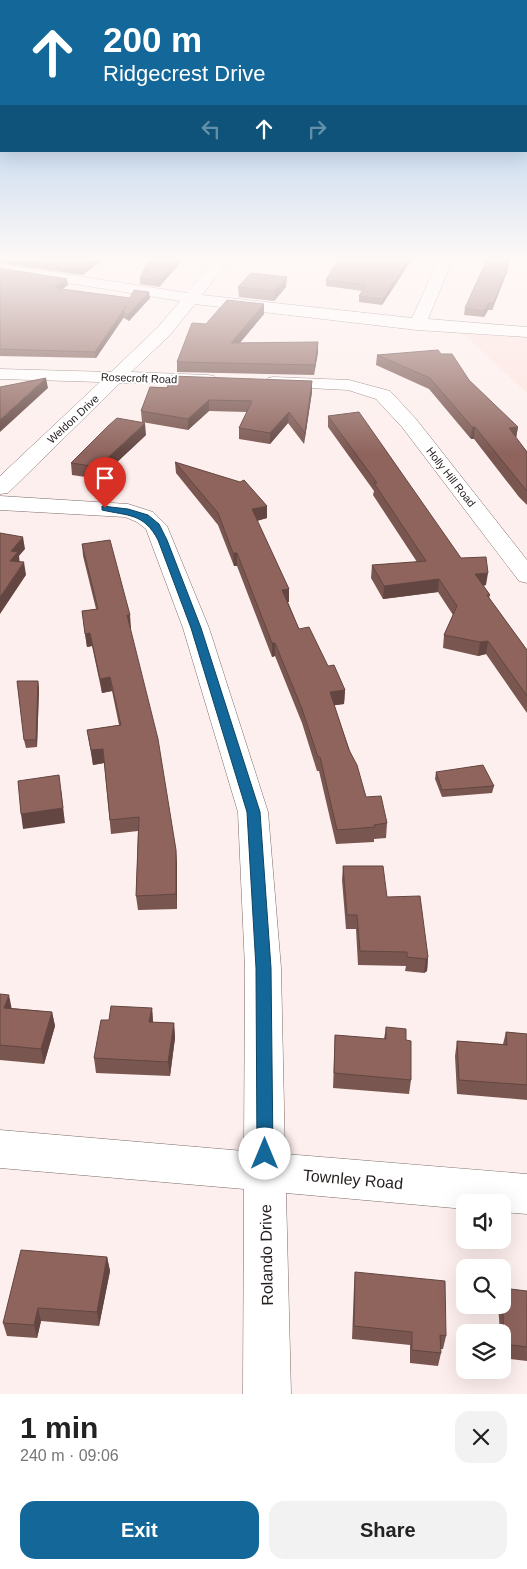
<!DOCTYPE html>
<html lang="en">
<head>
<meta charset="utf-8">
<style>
  :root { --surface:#fff; --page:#f2f2f2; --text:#222; --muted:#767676; --accent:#146899 }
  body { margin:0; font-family:Arial,sans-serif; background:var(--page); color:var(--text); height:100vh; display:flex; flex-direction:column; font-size:19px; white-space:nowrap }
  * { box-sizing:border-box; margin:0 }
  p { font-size:16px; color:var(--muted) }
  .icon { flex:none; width:28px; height:28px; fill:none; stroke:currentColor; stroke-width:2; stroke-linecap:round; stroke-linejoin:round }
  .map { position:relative; height:1394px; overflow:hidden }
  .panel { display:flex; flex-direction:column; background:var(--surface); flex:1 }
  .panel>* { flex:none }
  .hud { position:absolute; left:0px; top:0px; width:528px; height:152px; box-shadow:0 5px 20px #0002; background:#146899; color:#fff; overflow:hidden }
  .controls { position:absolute; left:456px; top:1194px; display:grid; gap:10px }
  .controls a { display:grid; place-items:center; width:55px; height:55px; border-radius:10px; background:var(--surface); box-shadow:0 5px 20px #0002; font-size:25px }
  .pin { position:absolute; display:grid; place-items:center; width:42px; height:42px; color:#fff; margin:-51px -21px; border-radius:50% 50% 50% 0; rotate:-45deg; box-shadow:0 0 5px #0007 }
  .pin .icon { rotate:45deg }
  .me { position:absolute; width:55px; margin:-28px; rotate:0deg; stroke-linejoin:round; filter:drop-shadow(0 0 4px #0008) }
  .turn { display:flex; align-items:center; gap:18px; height:105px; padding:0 20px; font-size:22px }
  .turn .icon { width:65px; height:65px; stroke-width:2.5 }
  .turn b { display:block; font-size:35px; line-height:42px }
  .lanes { display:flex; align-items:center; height:48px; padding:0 20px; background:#0003; justify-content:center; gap:25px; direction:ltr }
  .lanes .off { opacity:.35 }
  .round { display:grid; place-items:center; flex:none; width:52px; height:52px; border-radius:15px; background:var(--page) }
  .headline { display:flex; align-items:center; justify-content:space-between; height:85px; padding:0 20px }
  h1 { font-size:30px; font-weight:700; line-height:38px }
  .cta { display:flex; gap:10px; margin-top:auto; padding:10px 20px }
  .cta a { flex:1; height:58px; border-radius:15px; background:var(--accent); color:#fff; font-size:20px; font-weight:700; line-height:58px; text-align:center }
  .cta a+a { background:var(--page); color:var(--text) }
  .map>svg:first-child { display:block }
  .built { fill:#fde3df }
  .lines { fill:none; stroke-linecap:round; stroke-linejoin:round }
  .minor-casing { stroke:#7b6c6a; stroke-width:1 }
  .minor { fill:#fff; fill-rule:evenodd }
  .wall { fill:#7a5650 }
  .shaded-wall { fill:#634641 }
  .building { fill:#8e645d; stroke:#634641 }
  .route { fill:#146899; stroke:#0d4463 }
  .labels { text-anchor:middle; stroke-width:4; stroke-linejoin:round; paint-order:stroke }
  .far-street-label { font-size:11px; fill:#241e1d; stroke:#fff }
  .near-street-label { font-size:16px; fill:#241e1d; stroke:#fff }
</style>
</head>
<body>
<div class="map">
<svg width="527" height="1394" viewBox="0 0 527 1394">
  <rect width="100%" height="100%" fill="#fdefed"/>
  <path class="built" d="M 461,332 L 527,332 L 527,393 Z"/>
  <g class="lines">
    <g class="minor-casing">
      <g id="minor">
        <path d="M 215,259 L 230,259 L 202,295 L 412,318 L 439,259 L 453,259 L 428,319 L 527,327 L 527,337 L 417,330 L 195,304 L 170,335 L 131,372 L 208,375 L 214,376 L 217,380 L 214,384 L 120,383 L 8,493 L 0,494 L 0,476 L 100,382 L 0,379 L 0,369 L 111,372 L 158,327 L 180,301 L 0,272 L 0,264 L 187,293 Z"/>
        <path d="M 274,377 L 349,380 L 390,391 L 416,419 L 527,560 L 527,583 L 519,581 L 402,427 L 376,399 L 348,390 L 268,386 L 265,382 L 268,378 Z"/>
        <path d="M 0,496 L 128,504 L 153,512 L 167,526 L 209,628 L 268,812 L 281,968 L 285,1154 L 527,1174 L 527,1214 L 502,1212 L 502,1202 L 465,1202 L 465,1209 L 286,1193 L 291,1394 L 243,1394 L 244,1189 L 0,1168 L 0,1130 L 244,1151 L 245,968 L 238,812 L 183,628 L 146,529 L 137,522 L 125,517 L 0,510 Z"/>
      </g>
    </g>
    <use href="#minor" class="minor"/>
  </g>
  <g class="wall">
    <path d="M 0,259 L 105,259 L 82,275 L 0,263 Z"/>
    <path d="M 149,259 L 184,259 L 159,287 L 140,284 L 140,278 Z"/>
    <path d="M 338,259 L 412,259 L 382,305 L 359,302 L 359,296 L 363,291 L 326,286 L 326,280 Z"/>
    <path d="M 509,259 L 507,272 L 492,310 L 488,310 L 484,317 L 464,315 L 465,308 Z"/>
    <path d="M 0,268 L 68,285 L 62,289 L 130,298 L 150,298 L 129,321 L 124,318 L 124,317 L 96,358 L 0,356 Z"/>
    <path d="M 238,287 L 286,287 L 274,301 L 239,297 Z"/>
    <path d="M 264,314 L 240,343 L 318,352 L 314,375 L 177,372 L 177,362 L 206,324 Z"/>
    <path d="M 441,354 L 518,427 L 516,438 L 527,452 L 527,505 L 519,497 L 474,439 L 471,439 L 429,389 L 376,365 L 377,355 Z"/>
    <path d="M 150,387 L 312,392 L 304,444 L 288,423 L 270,444 L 239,439 L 239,428 L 247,412 L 209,411 L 188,430 L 142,422 L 141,411 Z"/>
    <path d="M 328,416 L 486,585 L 483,586 L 490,595 L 489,598 L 527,650 L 527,713 L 486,654 L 478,656 L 443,648 L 444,635 L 453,615 L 438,592 L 383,599 L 371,578 L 372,565 L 417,562 L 373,495 L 374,491 L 328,427 Z"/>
    <path d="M 146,435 L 99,479 L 72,475 L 71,463 Z"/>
    <path d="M 175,462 L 267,518 L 257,521 L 289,589 L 289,602 L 288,602 L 299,629 L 345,690 L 344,704 L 334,705 L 366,797 L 387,823 L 386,838 L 374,839 L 374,842 L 336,844 L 319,771 L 317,771 L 302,723 L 275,656 L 272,657 L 237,566 L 234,566 L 218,525 L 176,473 Z"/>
    <path d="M 82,544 L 131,628 L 130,628 L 176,850 L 177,865 L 177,909 L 138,910 L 136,896 L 138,831 L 111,834 L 104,763 L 93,765 L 87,730 L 119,725 L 112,691 L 102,693 L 92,646 L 87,647 L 82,611 L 96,609 L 83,556 Z"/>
    <path d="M 38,681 L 39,689 L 37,747 L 26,748 L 24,740 Z"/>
    <path d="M 436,772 L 494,786 L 492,793 L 442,797 L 435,779 Z"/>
    <path d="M 343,866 L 387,897 L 428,957 L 427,971 L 424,973 L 405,971 L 406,966 L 358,965 L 356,929 L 346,929 L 342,880 Z"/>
    <path d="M 0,994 L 11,1008 L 52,1012 L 55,1026 L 44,1064 L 0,1060 Z"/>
    <path d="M 152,1008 L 153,1022 L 174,1023 L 175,1038 L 170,1076 L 96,1073 L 94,1058 L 109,1020 Z"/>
    <path d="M 386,1027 L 406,1040 L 411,1080 L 409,1094 L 333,1088 L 335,1035 L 384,1039 Z"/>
    <path d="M 506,1032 L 527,1034 L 527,1100 L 457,1094 L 455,1056 L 457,1041 L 503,1044 Z"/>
    <path d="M 107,1257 L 110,1271 L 99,1326 L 41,1321 L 37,1338 L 7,1336 L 3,1323 Z"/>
    <path d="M 355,1272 L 446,1336 L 443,1349 L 440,1349 L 441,1353 L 438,1366 L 410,1363 L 410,1345 L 352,1339 L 354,1286 Z"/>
    <path d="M 527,1291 L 527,1361 L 502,1358 L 502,1332 L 500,1332 L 498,1305 L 502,1305 Z"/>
  </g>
  <g class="shaded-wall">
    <path d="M 96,259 L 105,259 L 82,275 L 82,269 Z"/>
    <path d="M 178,259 L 184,259 L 159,287 L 159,281 Z"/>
    <path d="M 409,259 L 412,259 L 382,305 L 383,299 Z"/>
    <path d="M 509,259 L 507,272 L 492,310 L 493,304 Z"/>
    <path d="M 287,277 L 286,287 L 274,301 L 275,291 Z"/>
    <path d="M 67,279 L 68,285 L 55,294 L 54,288 Z"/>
    <path d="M 149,292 L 150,298 L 129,321 L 128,315 Z"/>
    <path d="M 489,303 L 488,310 L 484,317 L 484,311 Z"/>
    <path d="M 264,304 L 264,314 L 231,353 L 231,343 Z"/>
    <path d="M 126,306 L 123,312 L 124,317 L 96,358 L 95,352 Z"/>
    <path d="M 318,342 L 318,352 L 314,375 L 315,365 Z"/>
    <path d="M 46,378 L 48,388 L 0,432 L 0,420 Z"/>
    <path d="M 312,381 L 312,392 L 304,444 L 305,433 Z"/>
    <path d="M 209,400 L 209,411 L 188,430 L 188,419 Z"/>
    <path d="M 289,412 L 288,423 L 270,444 L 270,433 Z"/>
    <path d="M 145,423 L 146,435 L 99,479 L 98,467 Z"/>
    <path d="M 472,427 L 475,427 L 474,439 L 471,439 Z"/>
    <path d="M 518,427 L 516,438 L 509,428 Z"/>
    <path d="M 267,506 L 267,518 L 252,522 L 252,509 Z"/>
    <path d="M 23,537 L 25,549 L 19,556 L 20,565 L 10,561 L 11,551 Z"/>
    <path d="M 233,553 L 237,553 L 237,566 L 234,566 Z"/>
    <path d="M 24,562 L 26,575 L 0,614 L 0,597 Z"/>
    <path d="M 488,573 L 486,585 L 473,587 L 475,574 Z"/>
    <path d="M 439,579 L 438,592 L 383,599 L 384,586 Z"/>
    <path d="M 289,589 L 289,602 L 282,603 L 282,590 Z"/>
    <path d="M 127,615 L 130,615 L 131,628 L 128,628 Z"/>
    <path d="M 90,633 L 92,646 L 87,647 L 85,634 Z"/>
    <path d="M 488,641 L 486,654 L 478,656 L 480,642 Z"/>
    <path d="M 272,643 L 275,643 L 275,656 L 272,657 Z"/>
    <path d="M 110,677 L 112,691 L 102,693 L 100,679 Z"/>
    <path d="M 38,681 L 39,689 L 37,747 L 36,740 Z"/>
    <path d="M 345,690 L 344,704 L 329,706 L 330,692 Z"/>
    <path d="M 103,749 L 104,763 L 93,765 L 91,750 Z"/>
    <path d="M 61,790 L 65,823 L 23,829 L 21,814 Z"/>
    <path d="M 176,850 L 177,865 L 177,909 L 176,894 Z"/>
    <path d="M 428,957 L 427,971 L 424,973 L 426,959 Z"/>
    <path d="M 9,995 L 12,1010 L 4,1008 Z"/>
    <path d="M 152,1008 L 153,1022 L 149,1022 Z"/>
    <path d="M 52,1012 L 55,1026 L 44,1064 L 41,1049 Z"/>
    <path d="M 174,1023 L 175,1038 L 170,1076 L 168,1062 Z"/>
    <path d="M 107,1257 L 110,1271 L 99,1326 L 97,1312 Z"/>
    <path d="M 38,1308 L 41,1321 L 37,1338 L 34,1325 Z"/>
  </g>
  <g class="building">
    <path d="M 14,259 L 96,259 L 82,269 Z"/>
    <path d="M 149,259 L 178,259 L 159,281 L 140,278 Z"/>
    <path d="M 338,259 L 409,259 L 383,299 L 359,296 L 366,285 L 326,280 Z"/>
    <path d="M 485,259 L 509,259 L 508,266 L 493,304 L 489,303 L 484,311 L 465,308 L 484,266 Z"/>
    <path d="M 0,268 L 67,279 L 54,288 L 130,298 L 134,290 L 149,292 L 128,315 L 123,312 L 126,306 L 95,352 L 0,349 Z"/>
    <path d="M 251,273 L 287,277 L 275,291 L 238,287 Z"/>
    <path d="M 227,300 L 264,304 L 231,343 L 318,342 L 315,365 L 177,362 L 192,323 L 206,324 Z"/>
    <path d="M 438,350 L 441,354 L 452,354 L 469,380 L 518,427 L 509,428 L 527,452 L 527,491 L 521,484 L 475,427 L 472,427 L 430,378 L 377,355 Z"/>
    <path d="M 171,376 L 312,381 L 305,433 L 289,412 L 270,433 L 239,428 L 252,401 L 209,400 L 188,419 L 141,411 L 150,387 L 167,388 Z"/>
    <path d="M 46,378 L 0,420 L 0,387 Z"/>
    <path d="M 359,412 L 461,558 L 486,557 L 488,573 L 475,574 L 490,595 L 487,595 L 527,650 L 527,696 L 488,641 L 480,642 L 444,635 L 457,606 L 439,579 L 384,586 L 372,565 L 426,561 L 374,483 L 377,483 L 328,416 Z"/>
    <path d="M 117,418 L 145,423 L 98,467 L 71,463 L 108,426 Z"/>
    <path d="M 175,462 L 240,482 L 244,480 L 267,506 L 252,509 L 289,589 L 282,590 L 299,629 L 309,627 L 328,666 L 334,665 L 345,690 L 330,692 L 349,750 L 357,765 L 366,797 L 381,796 L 387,823 L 374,825 L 375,827 L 337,830 L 320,757 L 318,757 L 302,709 L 275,643 L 272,643 L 237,553 L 233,553 L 218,513 Z"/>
    <path d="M 0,533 L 23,537 L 11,551 L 18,552 L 10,561 L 24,562 L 0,597 Z"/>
    <path d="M 110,540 L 130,615 L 127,615 L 158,739 L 176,850 L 176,894 L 136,896 L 139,817 L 110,820 L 103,749 L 91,750 L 87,730 L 121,725 L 110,677 L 100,679 L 90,633 L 85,634 L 82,611 L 98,609 L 82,544 Z"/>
    <path d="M 17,681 L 38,681 L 36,740 L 24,740 Z"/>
    <path d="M 483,765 L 494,786 L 442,790 L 436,772 Z"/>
    <path d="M 59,775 L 63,808 L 21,814 L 18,781 Z"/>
    <path d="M 343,866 L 383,866 L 387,897 L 420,896 L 428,957 L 426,959 L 407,957 L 407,952 L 360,951 L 357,915 L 347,915 Z"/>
    <path d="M 0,994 L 9,995 L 4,1008 L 52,1012 L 41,1049 L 0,1045 Z"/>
    <path d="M 111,1006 L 152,1008 L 149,1022 L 174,1023 L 168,1062 L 94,1058 L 101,1020 L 109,1020 Z"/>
    <path d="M 386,1027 L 406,1029 L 406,1040 L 411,1041 L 411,1080 L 334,1073 L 335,1035 L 386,1039 Z"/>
    <path d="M 506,1032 L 527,1034 L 527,1085 L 459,1080 L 457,1041 L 507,1045 Z"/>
    <path d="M 21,1250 L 107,1257 L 97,1312 L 38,1308 L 34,1325 L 3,1323 Z"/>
    <path d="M 355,1272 L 445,1281 L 446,1336 L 440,1335 L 441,1353 L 412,1350 L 412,1332 L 354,1326 Z"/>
    <path d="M 502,1288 L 527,1291 L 527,1347 L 504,1344 Z"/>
  </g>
  <linearGradient id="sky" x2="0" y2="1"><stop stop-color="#8cbce7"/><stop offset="0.57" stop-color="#fef8f7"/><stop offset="1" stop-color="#fef8f7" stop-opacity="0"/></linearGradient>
  <rect width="527" height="454" fill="url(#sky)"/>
  <path class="route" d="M 102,506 L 128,509 L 148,515 L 159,524 L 167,540 L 201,628 L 260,812 L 271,968 L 273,1154 L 271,1159 L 265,1161 L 259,1159 L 257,1154 L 256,968 L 247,812 L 191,628 L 158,540 C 144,513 128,516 102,510 Z"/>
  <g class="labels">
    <g class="far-street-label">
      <text transform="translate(139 378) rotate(2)" y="4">Rosecroft Road</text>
      <text transform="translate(73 419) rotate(-43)" y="4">Weldon Drive</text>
      <text transform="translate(451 477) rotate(52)" y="4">Holly Hill Road</text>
    </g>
    <g class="near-street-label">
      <text transform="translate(353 1179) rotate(5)" y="6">Townley Road</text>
      <text transform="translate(266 1255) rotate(-91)" y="6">Rolando Drive</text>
    </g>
  </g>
</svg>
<div class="controls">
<a><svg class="icon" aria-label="sound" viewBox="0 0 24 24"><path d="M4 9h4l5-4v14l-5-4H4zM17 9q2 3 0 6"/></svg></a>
<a><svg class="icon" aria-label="search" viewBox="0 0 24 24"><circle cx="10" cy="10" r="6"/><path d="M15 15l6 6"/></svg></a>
<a><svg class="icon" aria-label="layers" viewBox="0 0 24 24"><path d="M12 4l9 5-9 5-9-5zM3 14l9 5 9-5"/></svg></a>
</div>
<div class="pin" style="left:105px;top:508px;background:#d93025"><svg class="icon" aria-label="arrive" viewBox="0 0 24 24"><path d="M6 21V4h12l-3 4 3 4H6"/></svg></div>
<svg class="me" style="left:265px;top:1154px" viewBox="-20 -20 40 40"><circle r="19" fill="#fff"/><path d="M0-13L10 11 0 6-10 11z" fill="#146899"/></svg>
<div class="hud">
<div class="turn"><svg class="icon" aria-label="ahead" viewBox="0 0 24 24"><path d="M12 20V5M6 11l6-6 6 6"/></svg><div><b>200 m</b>Ridgecrest Drive</div></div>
<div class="lanes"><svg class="icon off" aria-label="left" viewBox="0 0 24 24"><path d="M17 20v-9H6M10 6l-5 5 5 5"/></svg><svg class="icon" aria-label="ahead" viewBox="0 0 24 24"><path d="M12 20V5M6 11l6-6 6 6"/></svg><svg class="icon off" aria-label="right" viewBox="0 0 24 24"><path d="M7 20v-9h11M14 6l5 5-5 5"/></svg></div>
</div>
</div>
<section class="panel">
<div class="headline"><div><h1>1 min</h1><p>240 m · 09:06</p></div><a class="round"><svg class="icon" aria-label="close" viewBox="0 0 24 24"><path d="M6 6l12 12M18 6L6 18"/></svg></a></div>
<div class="cta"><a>Exit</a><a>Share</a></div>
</section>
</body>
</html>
